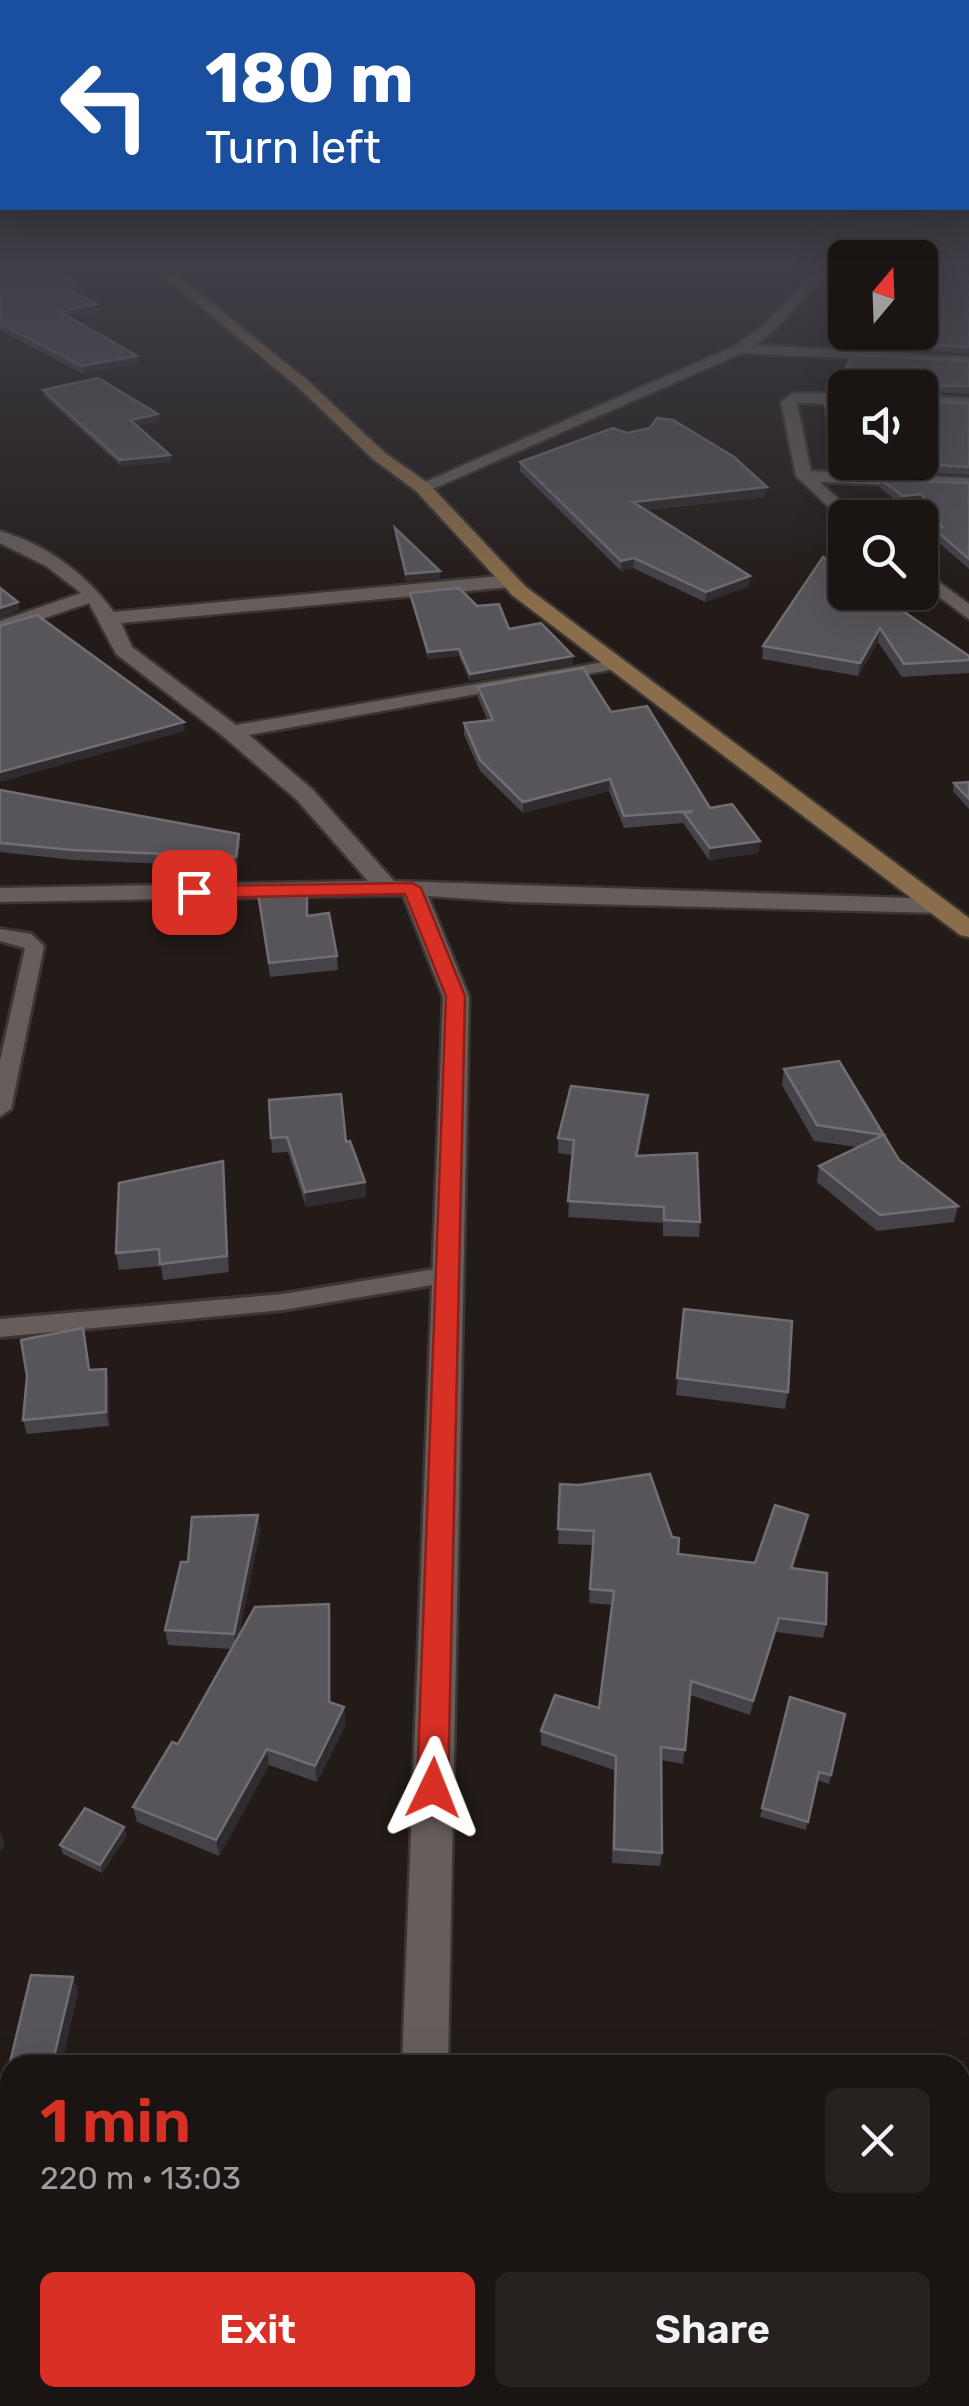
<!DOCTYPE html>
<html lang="en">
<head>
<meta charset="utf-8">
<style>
  :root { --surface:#1a1412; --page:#272120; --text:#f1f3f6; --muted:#9f9e9f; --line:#383332; --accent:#d93025 }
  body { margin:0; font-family:Rubik,sans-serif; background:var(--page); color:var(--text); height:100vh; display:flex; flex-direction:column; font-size:38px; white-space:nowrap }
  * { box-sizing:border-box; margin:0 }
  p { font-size:32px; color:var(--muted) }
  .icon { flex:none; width:55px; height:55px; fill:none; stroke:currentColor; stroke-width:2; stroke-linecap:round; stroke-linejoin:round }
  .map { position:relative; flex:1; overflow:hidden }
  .details { position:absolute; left:0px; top:2055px; width:970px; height:352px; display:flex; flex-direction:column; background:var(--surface); border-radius:30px 30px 0 0; box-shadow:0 10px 40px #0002,0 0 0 2px var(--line) }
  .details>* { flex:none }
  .guide { position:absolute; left:0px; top:0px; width:970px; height:210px; box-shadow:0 10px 40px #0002,0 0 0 2px var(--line); background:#1a4fa0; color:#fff; overflow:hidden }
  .needle { width:65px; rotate:19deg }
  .controls { position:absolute; left:828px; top:240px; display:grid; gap:20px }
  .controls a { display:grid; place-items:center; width:110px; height:110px; border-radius:15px; background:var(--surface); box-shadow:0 10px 40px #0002,0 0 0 2px var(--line); font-size:50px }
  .pin { position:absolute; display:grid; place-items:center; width:85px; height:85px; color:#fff; margin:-42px; border-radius:20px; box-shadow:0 5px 15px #0006 }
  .me { position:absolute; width:110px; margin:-55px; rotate:2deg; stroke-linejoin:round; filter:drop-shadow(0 0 8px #0008) }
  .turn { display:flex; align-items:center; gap:35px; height:210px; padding:0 40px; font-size:45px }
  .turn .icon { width:130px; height:130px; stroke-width:2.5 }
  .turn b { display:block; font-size:70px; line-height:85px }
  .round { display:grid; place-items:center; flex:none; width:105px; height:105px; border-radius:15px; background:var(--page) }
  .head { display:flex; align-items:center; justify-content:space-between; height:170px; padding:0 40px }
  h1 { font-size:60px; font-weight:600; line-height:75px; color:var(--accent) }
  .primary-button { display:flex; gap:20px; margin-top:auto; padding:20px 40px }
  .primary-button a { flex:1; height:115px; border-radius:15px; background:var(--accent); color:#fff; font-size:40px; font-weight:600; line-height:115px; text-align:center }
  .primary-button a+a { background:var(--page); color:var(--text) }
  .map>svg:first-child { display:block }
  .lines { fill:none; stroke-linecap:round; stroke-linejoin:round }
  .lane-casing { stroke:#3b3533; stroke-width:6 }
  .street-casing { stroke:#3b3533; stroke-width:5 }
  .secondary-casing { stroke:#3b3533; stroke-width:5 }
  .lane { fill:#675e5b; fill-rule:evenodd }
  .street { fill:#675e5b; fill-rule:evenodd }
  .secondary { fill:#8a6d4a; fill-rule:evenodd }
  .wall { fill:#454249 }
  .shaded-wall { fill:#302b2e }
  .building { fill:#58555a; stroke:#716d72; stroke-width:2.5 }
  .route { fill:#d93025; stroke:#8d1f18; stroke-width:2.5 }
</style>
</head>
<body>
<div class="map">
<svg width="969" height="2406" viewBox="0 0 969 2406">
  <rect width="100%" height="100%" fill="#231b18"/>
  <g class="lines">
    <g class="lane-casing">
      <g id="lane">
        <path d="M 0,929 L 31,934 L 44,946 L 11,1109 L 0,1116 L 0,1061 L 25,948 L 0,941 Z"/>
        <path d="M 448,1267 L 460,1275 L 456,1281 L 283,1310 L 0,1337 L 0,1319 L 283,1294 Z"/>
      </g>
    </g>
    <g class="street-casing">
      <g id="street">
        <path d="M 817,269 L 831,269 L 771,333 L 754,345 L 969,357 L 969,365 L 742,353 L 428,491 L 414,487 L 735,346 L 761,327 Z"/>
        <path d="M 845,394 L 845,404 L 797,403 L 811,471 L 969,478 L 969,488 L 820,482 L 859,518 L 845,518 L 845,522 L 796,476 L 781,402 L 793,393 Z"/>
        <path d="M 920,396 L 969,398 L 969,408 L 920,406 Z"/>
        <path d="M 0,531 C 46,544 86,574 114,612 L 510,575 L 519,581 L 510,587 L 121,623 L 132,647 L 236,725 L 622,659 L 625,663 L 615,669 L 249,735 L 313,790 L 394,881 L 939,899 L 951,906 L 939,913 L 512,902 L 428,896 L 469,997 L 448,2065 L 402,2065 L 443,997 L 403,895 L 0,902 L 0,888 L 368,881 L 297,800 L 224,737 L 116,654 L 89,603 L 0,633 L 0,621 L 81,593 L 46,566 L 0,543 Z"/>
        <path d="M 920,568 L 969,604 L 969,619 L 920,583 Z"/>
        <rect x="389" y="2398" width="52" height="8"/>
      </g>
    </g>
    <g class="secondary-casing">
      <path id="secondary" d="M 155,269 L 169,269 L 308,381 L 385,453 L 428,483 L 526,587 L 969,918 L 969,937 L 960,935 L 512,595 L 416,491 L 373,459 L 298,387 Z"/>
    </g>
    <use href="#lane" class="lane"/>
    <use href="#street" class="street"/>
    <use href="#secondary" class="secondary"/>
  </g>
  <g class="wall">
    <path d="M 0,269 L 94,275 L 67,279 L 77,284 L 78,290 L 73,291 L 98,311 L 69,317 L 138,363 L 83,374 L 0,330 Z"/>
    <path d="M 969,269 L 969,354 L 860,347 L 861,340 Z"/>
    <path d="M 969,361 L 969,394 L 920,392 L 920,388 L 845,388 L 845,391 L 837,390 L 838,382 Z"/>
    <path d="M 43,390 L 158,414 L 159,421 L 136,426 L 170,455 L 171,462 L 121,466 L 44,396 Z"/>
    <path d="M 845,399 L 845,457 L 824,413 L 825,405 Z"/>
    <path d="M 921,402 L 969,403 L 969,475 L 856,469 L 848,462 L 920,462 Z"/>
    <path d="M 520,462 L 766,497 L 646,510 L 749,586 L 705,602 L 633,568 L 621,571 L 520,471 Z"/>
    <path d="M 881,480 L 969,483 L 969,569 L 931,536 L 932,527 L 936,527 L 920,503 L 902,505 L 880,488 Z"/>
    <path d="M 395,528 L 440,578 L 406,581 L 395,535 Z"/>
    <path d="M 823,557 L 969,656 L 969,673 L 902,677 L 878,642 L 858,676 L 762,659 L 763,646 Z"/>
    <path d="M 410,593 L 477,606 L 509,629 L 573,656 L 573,664 L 470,681 L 459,656 L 428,659 L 411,600 Z"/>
    <path d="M 478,687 L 611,712 L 759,853 L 709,860 L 683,823 L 624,828 L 609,791 L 523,813 L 480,771 L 464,735 L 464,723 L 488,721 L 478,698 Z"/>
    <path d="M 969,782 L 969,809 L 953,791 L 954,783 Z"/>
    <path d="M 0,790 L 240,843 L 237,867 L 74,860 L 0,852 Z"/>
    <path d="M 307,886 L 308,916 L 337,956 L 338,970 L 270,977 L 257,887 Z"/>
    <path d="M 839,1061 L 899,1160 L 958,1206 L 954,1222 L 877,1231 L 817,1182 L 819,1166 L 857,1147 L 814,1141 L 782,1085 L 784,1069 Z"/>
    <path d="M 269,1100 L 346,1142 L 365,1182 L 366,1197 L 306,1207 L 288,1152 L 272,1153 Z"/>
    <path d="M 647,1111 L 638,1156 L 700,1222 L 699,1237 L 663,1236 L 663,1223 L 568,1217 L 572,1155 L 558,1153 L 558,1138 Z"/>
    <path d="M 223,1161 L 229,1272 L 163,1280 L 161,1266 L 119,1270 L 116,1253 Z"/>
    <path d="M 684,1309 L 788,1392 L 785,1409 L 676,1395 Z"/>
    <path d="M 86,1342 L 90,1370 L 109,1383 L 109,1426 L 27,1434 L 23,1420 Z"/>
    <path d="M 560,1484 L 678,1554 L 755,1563 L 806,1529 L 793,1568 L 826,1624 L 823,1638 L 776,1632 L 750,1715 L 690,1695 L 683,1764 L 661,1760 L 662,1853 L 660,1866 L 612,1863 L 614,1770 L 541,1745 L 541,1731 L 599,1708 L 613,1605 L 589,1603 L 593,1545 L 558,1544 Z"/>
    <path d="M 258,1515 L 260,1530 L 239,1635 L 329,1604 L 331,1620 L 331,1703 L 346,1724 L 317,1782 L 269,1765 L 219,1856 L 137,1822 L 133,1807 L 178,1744 L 231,1649 L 168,1645 L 165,1630 L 188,1562 Z"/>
    <path d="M 790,1697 L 845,1714 L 829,1784 L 817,1780 L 806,1830 L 760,1817 Z"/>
    <path d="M 127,1835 L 102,1873 L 63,1854 L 60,1845 Z"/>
    <path d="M 31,1975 L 73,1977 L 78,1992 L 61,2065 L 10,2065 L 10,2200 L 0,2200 L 0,2082 L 5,2083 Z"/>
    <path d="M 814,2398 L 870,2398 L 870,2406 L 819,2406 L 814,2405 Z"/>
  </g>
  <g class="shaded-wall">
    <path d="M 84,269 L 93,269 L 94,275 L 57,280 L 56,273 Z"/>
    <path d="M 265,269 L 284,269 L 265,273 Z"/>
    <path d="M 77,284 L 78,290 L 64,293 L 63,286 Z"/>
    <path d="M 97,304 L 98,311 L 62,319 L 61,312 Z"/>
    <path d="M 137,356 L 138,363 L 83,374 L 82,366 Z"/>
    <path d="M 158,414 L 159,421 L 131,427 L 130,420 Z"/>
    <path d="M 170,455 L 171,462 L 121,466 L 120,460 Z"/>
    <path d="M 767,487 L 766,497 L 632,511 L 633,502 Z"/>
    <path d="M 922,494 L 920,503 L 902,505 L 903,496 Z"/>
    <path d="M 634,558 L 633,568 L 621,571 L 621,561 Z"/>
    <path d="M 440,571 L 440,578 L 406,581 L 406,574 Z"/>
    <path d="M 750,576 L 749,586 L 705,602 L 706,592 Z"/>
    <path d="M 18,602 L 20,610 L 0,618 L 0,608 Z"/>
    <path d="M 880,628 L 878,642 L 858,676 L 860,663 Z"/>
    <path d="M 459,649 L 459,656 L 428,659 L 428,652 Z"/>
    <path d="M 573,656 L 573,664 L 470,681 L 470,674 Z"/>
    <path d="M 184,722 L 185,731 L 0,782 L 0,772 Z"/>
    <path d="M 610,779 L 609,791 L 523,813 L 523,802 Z"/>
    <path d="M 239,834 L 240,843 L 237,867 L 236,857 Z"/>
    <path d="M 760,841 L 759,853 L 709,860 L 710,848 Z"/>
    <path d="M 648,1095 L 647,1111 L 635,1171 L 636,1156 Z"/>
    <path d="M 223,1161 L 225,1177 L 229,1272 L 227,1256 Z"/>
    <path d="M 365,1182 L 366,1197 L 306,1207 L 305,1192 Z"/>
    <path d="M 106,1369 L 109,1383 L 109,1426 L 106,1412 Z"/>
    <path d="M 258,1515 L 260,1530 L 236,1650 L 234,1634 Z"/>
    <path d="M 808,1515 L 806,1529 L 788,1582 L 791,1568 Z"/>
    <path d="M 329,1604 L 331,1620 L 331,1718 L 329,1702 Z"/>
    <path d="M 779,1618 L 776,1632 L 750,1715 L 753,1701 Z"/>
    <path d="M 344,1707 L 346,1724 L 317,1782 L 315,1766 Z"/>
    <path d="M 267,1749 L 269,1765 L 219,1856 L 216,1840 Z"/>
    <path d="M 124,1827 L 127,1835 L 102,1873 L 100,1865 Z"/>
    <path d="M 0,1830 L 5,1844 L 0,1852 Z"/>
    <path d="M 73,1977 L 78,1992 L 61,2065 L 52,2065 Z"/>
  </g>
  <g class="building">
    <path d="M 0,269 L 84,269 L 56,273 L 77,284 L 63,286 L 97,304 L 61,312 L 137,356 L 82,366 L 0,324 Z"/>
    <path d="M 920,269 L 969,269 L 969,347 L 861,340 L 865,332 L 920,332 Z"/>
    <path d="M 853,355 L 969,361 L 969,386 L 921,385 L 918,388 L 849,388 L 849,384 L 838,382 Z"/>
    <path d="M 98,378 L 158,414 L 130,420 L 170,455 L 120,460 L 43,390 Z"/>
    <path d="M 920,398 L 921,402 L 969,403 L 969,467 L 886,462 L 920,462 Z"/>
    <path d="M 845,399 L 845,447 L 825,405 L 828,400 Z"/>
    <path d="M 657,418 L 673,420 L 734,457 L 767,487 L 633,502 L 750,576 L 706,592 L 634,558 L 621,561 L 520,462 L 613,428 L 627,433 L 650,428 Z"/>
    <path d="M 881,480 L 969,483 L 969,559 L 932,527 L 942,527 L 922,494 L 903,496 Z"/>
    <path d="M 395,528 L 440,571 L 406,574 Z"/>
    <path d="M 823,557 L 845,572 L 845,592 L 875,592 L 969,656 L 969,660 L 904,664 L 880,628 L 860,663 L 763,646 Z"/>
    <path d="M 0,588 L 18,602 L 0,608 Z"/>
    <path d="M 459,588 L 477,606 L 499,604 L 509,629 L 541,623 L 573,656 L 470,674 L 459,649 L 428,652 L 410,593 Z"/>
    <path d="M 37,615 L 184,722 L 0,772 L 0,626 Z"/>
    <path d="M 583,668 L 611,712 L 647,706 L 710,808 L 732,804 L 760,841 L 710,848 L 684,813 L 693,811 L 624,816 L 610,779 L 523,802 L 480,760 L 464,723 L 493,720 L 478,687 Z"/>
    <path d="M 969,782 L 969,799 L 954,783 Z"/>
    <path d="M 0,790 L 239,834 L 236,857 L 73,850 L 0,843 Z"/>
    <path d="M 307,886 L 307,916 L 329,913 L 337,956 L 269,963 L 257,887 Z"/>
    <path d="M 839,1061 L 899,1160 L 958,1206 L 880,1215 L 819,1166 L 883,1135 L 817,1125 L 784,1069 Z"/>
    <path d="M 571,1086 L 648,1095 L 636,1156 L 697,1153 L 700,1222 L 664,1220 L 664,1207 L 568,1201 L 574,1140 L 558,1138 Z"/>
    <path d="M 341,1094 L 346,1142 L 350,1141 L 365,1182 L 305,1192 L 287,1137 L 271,1138 L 269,1100 Z"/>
    <path d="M 223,1161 L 227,1256 L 160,1264 L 159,1249 L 116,1253 L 119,1183 Z"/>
    <path d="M 684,1309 L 792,1321 L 788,1392 L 677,1378 Z"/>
    <path d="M 83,1328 L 89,1370 L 106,1369 L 106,1412 L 23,1420 L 27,1376 L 21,1340 Z"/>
    <path d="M 650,1474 L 672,1537 L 679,1538 L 678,1554 L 755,1563 L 775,1505 L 808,1515 L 791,1568 L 827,1573 L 826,1624 L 779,1618 L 753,1701 L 691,1681 L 685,1750 L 661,1747 L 662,1853 L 614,1849 L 616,1756 L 541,1731 L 555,1695 L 599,1708 L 614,1591 L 590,1589 L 594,1531 L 558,1529 L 560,1484 L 579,1485 Z"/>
    <path d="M 258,1515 L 234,1634 L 165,1630 L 181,1562 L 188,1562 L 192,1517 Z"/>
    <path d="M 329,1604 L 329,1702 L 344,1707 L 315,1766 L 267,1749 L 216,1840 L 133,1807 L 172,1742 L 178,1744 L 255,1607 Z"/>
    <path d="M 790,1697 L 845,1714 L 831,1775 L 819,1772 L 808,1822 L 762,1808 Z"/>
    <path d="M 85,1808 L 124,1827 L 100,1865 L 60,1845 Z"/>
    <path d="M 31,1975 L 73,1977 L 52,2065 L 10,2065 L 10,2188 L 0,2187 L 0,2082 L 5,2083 Z"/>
    <path d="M 15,2398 L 81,2398 L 80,2406 L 13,2406 Z"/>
    <path d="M 817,2398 L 870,2398 L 870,2406 L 852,2406 L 817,2399 Z"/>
  </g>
  <linearGradient id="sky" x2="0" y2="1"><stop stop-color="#130f0d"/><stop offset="0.44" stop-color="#3f3f48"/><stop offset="1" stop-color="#3f3f48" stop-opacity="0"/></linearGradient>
  <rect width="969" height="606" fill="url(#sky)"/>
  <path class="route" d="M 412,883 L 421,888 L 465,996 L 448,1788 L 444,1798 L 433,1803 L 422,1798 L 417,1788 L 446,996 L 405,894 L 194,898 L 185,892 L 194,886 Z"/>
</svg>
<div class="controls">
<a><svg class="needle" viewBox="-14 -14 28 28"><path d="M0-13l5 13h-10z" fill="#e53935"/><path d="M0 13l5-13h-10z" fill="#9f9e9f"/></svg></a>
<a><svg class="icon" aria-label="sound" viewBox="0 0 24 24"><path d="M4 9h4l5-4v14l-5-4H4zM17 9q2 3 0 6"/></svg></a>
<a><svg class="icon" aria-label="search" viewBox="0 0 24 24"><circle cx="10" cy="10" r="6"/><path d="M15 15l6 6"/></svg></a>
</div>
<div class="pin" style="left:194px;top:892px;background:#d93025"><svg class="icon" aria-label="arrive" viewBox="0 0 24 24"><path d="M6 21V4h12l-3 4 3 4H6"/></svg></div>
<svg class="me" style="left:433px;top:1788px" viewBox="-20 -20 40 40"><path d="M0-17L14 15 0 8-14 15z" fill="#d93025" stroke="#fff" stroke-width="4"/></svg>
<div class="guide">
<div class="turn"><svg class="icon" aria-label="left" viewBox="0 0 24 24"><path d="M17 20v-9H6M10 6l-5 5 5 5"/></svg><div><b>180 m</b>Turn left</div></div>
</div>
<section class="details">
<div class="head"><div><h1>1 min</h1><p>220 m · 13:03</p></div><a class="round"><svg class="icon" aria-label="close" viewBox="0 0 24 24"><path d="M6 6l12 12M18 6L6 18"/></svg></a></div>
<div class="primary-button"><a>Exit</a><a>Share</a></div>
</section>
</div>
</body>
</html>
